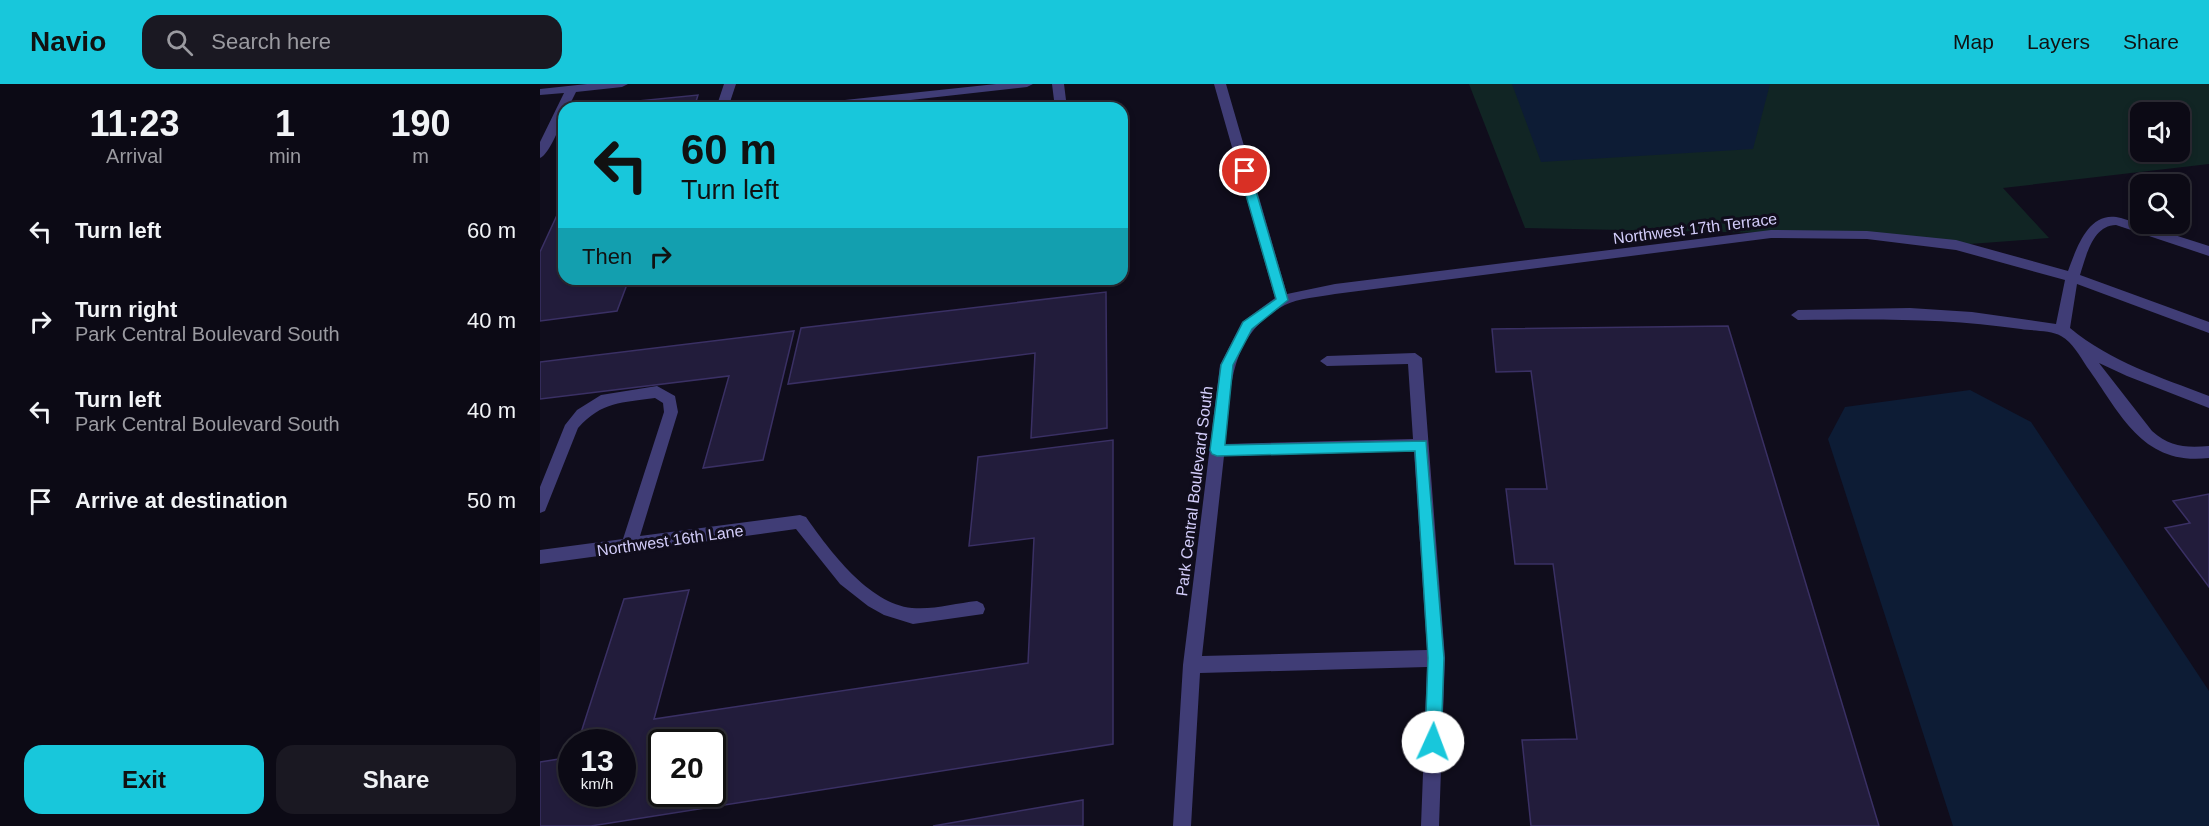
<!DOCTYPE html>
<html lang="en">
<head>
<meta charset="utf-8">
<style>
  :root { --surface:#0c0a15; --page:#1a1822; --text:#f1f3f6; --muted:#9a9aa0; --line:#2c2b34; --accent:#18c7db }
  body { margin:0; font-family:Arial,sans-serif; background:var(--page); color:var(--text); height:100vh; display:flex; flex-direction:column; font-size:22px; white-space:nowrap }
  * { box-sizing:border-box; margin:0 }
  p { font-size:20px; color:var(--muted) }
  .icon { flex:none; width:33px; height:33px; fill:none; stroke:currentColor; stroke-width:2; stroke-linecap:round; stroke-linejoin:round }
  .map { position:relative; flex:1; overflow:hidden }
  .panel { display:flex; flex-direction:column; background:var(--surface); width:540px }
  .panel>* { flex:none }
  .banner { position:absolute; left:18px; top:18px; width:570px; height:183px; border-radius:18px; box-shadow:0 3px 9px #0003,0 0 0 2px var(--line); background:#18c7db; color:#111; overflow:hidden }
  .buttons { position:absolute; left:1590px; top:18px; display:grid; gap:12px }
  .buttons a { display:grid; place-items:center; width:60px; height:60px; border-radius:12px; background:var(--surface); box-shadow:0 3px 9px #0003,0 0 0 2px var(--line); font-size:30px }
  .speed { position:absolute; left:18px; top:645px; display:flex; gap:12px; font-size:30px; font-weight:700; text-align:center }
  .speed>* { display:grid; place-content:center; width:78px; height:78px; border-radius:50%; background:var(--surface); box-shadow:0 3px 9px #0003,0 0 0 2px var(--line); line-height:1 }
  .speed small { font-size:15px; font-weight:400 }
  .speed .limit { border:3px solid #111; border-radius:9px; background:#fff; color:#111 }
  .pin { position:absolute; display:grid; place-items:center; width:51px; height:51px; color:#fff; margin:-26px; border:3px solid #fff; border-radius:50%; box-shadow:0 2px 6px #0007 }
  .me { position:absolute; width:66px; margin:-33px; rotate:2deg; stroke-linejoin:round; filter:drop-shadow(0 0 4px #0008) }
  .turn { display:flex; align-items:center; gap:21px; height:126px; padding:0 24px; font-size:27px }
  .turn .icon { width:78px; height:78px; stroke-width:2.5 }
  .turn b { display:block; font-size:42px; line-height:51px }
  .then { display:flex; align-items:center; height:57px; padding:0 24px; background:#0003; gap:12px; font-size:22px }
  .eta { display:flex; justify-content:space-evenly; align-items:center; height:102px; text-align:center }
  .eta b { font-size:36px; font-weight:700; line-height:42px }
  .cta { display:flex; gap:12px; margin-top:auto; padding:12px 24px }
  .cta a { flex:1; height:69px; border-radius:18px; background:var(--accent); color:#111; font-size:24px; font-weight:700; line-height:69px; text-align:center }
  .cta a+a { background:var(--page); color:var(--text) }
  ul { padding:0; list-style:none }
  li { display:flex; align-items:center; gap:18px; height:90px; padding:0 24px }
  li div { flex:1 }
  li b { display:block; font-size:22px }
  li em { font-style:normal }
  header { display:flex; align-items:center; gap:36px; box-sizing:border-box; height:84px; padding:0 30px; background:var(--accent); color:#111 }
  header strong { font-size:28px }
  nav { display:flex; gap:33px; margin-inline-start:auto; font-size:21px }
  .search { width:420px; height:54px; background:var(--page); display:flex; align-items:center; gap:15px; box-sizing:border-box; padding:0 21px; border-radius:18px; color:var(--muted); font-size:22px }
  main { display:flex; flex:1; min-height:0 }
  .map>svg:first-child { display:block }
  .green { fill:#112524; fill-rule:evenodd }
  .water { fill:#0d1c35 }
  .building { fill:#221c3b; stroke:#3a3064; stroke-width:1.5; fill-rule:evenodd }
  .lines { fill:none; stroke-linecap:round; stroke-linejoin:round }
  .minor { fill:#403d76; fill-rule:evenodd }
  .route { fill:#18c7db; stroke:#10818e; stroke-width:1.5 }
  .labels { text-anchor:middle; stroke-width:6; stroke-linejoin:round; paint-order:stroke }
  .street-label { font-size:16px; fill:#d3cdfa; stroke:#100d1c }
</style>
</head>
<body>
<header>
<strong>Navio</strong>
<div class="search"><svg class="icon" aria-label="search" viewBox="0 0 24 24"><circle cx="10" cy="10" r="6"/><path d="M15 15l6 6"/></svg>Search here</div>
<nav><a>Map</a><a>Layers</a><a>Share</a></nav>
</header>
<main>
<section class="panel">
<div class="eta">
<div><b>11:23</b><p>Arrival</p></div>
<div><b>1</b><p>min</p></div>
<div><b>190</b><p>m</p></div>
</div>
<ul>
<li><svg class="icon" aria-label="left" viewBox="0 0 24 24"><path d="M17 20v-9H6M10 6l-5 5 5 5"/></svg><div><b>Turn left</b></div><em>60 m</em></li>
<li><svg class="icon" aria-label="right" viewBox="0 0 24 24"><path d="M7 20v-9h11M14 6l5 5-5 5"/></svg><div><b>Turn right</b><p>Park Central Boulevard South</p></div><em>40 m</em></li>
<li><svg class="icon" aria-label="left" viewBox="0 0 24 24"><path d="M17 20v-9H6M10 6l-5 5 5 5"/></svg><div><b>Turn left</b><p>Park Central Boulevard South</p></div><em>40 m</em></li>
<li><svg class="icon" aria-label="arrive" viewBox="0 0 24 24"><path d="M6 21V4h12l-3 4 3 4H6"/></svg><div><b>Arrive at destination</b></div><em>50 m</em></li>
</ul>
<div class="cta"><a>Exit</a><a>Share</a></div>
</section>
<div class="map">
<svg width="1669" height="742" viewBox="0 0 1669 742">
  <rect width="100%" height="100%" fill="#100d1c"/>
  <path class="green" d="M 929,0 L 1669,0 L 1669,80 L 1463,104 L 1509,154 L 1416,161 L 1327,151 L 985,144 ZM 1600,28 L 1640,28 L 1640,68 L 1600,68 Z"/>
  <g class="water">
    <path d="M 972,0 L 1230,0 L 1213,65 L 1001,78 Z"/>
    <path d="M 1430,306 L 1491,338 L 1669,607 L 1669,742 L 1413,742 L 1288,355 L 1305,323 Z"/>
  </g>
  <g class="building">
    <path d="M 158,11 L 154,24 L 66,24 L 68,20 Z"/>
    <path d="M 24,116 L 24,195 L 89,195 L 77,227 L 0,237 L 0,168 Z"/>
    <path d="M 566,208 L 567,344 L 491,354 L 495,269 L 248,300 L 261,244 Z"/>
    <path d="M 1188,242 L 1339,742 L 991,742 L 982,656 L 1037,655 L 1013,480 L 975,480 L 966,405 L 1007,405 L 991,287 L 956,288 L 952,245 Z"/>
    <path d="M 254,247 L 223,376 L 163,384 L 189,292 L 0,315 L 0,278 Z"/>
    <path d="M 573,356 L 573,660 L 51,742 L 0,742 L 0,678 L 32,673 L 32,710 L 82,710 L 82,658 L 38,658 L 84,515 L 149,506 L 114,635 L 488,579 L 494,454 L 429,462 L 438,373 ZM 122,658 L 172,658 L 172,710 L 122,710 Z"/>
    <path d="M 1669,410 L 1669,503 L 1625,444 L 1650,439 L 1633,417 Z"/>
    <path d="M 543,716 L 543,742 L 393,742 Z"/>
  </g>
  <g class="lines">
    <g class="minor">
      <path d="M 47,0 L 88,0 L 82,3 L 36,8 L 28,24 L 24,24 C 24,35 10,70 0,74 L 0,58 L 24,9 L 0,11 L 0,5 Z"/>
      <path d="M 184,0 L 196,0 L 188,24 L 176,24 Z"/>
      <path d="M 456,0 L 493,0 L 487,3 L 299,24 L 261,24 L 267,20 Z"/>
      <path d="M 512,0 L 524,0 L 527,24 L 515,24 Z"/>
      <path d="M 674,0 L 686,0 L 747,210 L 795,200 L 1231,146 L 1327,147 L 1416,156 L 1528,187 C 1537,163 1549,125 1581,134 L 1669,162 L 1669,172 L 1576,141 C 1553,141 1546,172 1540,191 L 1669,238 L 1669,249 L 1537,200 L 1530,244 C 1571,278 1620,293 1669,312 L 1669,324 L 1587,292 L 1559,279 L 1612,347 C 1630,363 1646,364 1669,362 L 1669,374 C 1602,382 1581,330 1547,283 C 1539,271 1533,259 1521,252 C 1511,246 1492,247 1481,245 C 1404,234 1336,235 1258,236 L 1251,231 L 1258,226 L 1370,224 L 1432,228 L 1516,240 L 1525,196 L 1416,166 L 1327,155 L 1231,154 L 795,210 C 780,213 758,214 745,221 C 688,251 691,304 685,360 L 873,355 L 868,280 L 787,282 L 780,277 L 787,272 L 875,269 L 882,274 L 905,574 L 899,742 L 881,742 L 887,583 L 660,589 L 651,742 L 633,742 L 643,581 L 680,281 L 702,238 L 735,214 ZM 874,367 L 887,566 L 662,572 L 684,372 Z"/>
      <path d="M 168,195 L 190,195 L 183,200 L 170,198 Z"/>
      <path d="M 117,302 L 135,312 L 138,328 L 100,452 L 260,431 L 266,433 C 289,466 329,520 372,524 C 394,526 416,519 437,517 L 443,520 L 445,525 L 443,530 L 373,540 L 344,531 L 328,522 L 300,500 L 256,445 L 0,480 L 0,466 L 83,455 L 124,328 L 123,319 L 115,314 C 82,319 62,317 38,344 L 5,427 L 0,429 L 0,403 L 25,341 L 37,326 L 61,311 Z"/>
    </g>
  </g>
  <path class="route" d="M 705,83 L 710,87 L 748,216 L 712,245 L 693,281 L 685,361 L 886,357 L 904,574 L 901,658 L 899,664 L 893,666 L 887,664 L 885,658 L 888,574 L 875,367 L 677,372 L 672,370 L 670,366 L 681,281 L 703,238 L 736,215 L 699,87 Z"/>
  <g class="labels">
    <g class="street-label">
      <text transform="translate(1155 144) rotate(-7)" y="6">Northwest 17th Terrace</text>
      <text transform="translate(654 407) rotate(-83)" y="6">Park Central Boulevard South</text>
      <text transform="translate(130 456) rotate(-8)" y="6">Northwest 16th Lane</text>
    </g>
  </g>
</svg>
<div class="buttons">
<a><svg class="icon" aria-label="sound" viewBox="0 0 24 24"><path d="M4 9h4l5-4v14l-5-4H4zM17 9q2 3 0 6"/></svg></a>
<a><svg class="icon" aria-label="search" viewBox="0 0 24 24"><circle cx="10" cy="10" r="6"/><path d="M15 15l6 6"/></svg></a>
</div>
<div class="speed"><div>13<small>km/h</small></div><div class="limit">20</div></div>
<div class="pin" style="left:705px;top:87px;background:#d93025"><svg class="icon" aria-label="arrive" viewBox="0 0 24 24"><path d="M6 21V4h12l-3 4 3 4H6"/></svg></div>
<svg class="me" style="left:893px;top:658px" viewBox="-20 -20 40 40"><circle r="19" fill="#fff"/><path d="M0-13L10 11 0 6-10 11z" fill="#18c7db"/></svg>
<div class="banner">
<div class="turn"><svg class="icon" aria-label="left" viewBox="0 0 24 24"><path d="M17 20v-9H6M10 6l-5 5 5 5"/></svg><div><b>60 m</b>Turn left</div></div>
<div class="then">Then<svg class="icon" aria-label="right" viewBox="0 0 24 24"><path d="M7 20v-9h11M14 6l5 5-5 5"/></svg></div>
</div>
</div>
</main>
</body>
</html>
